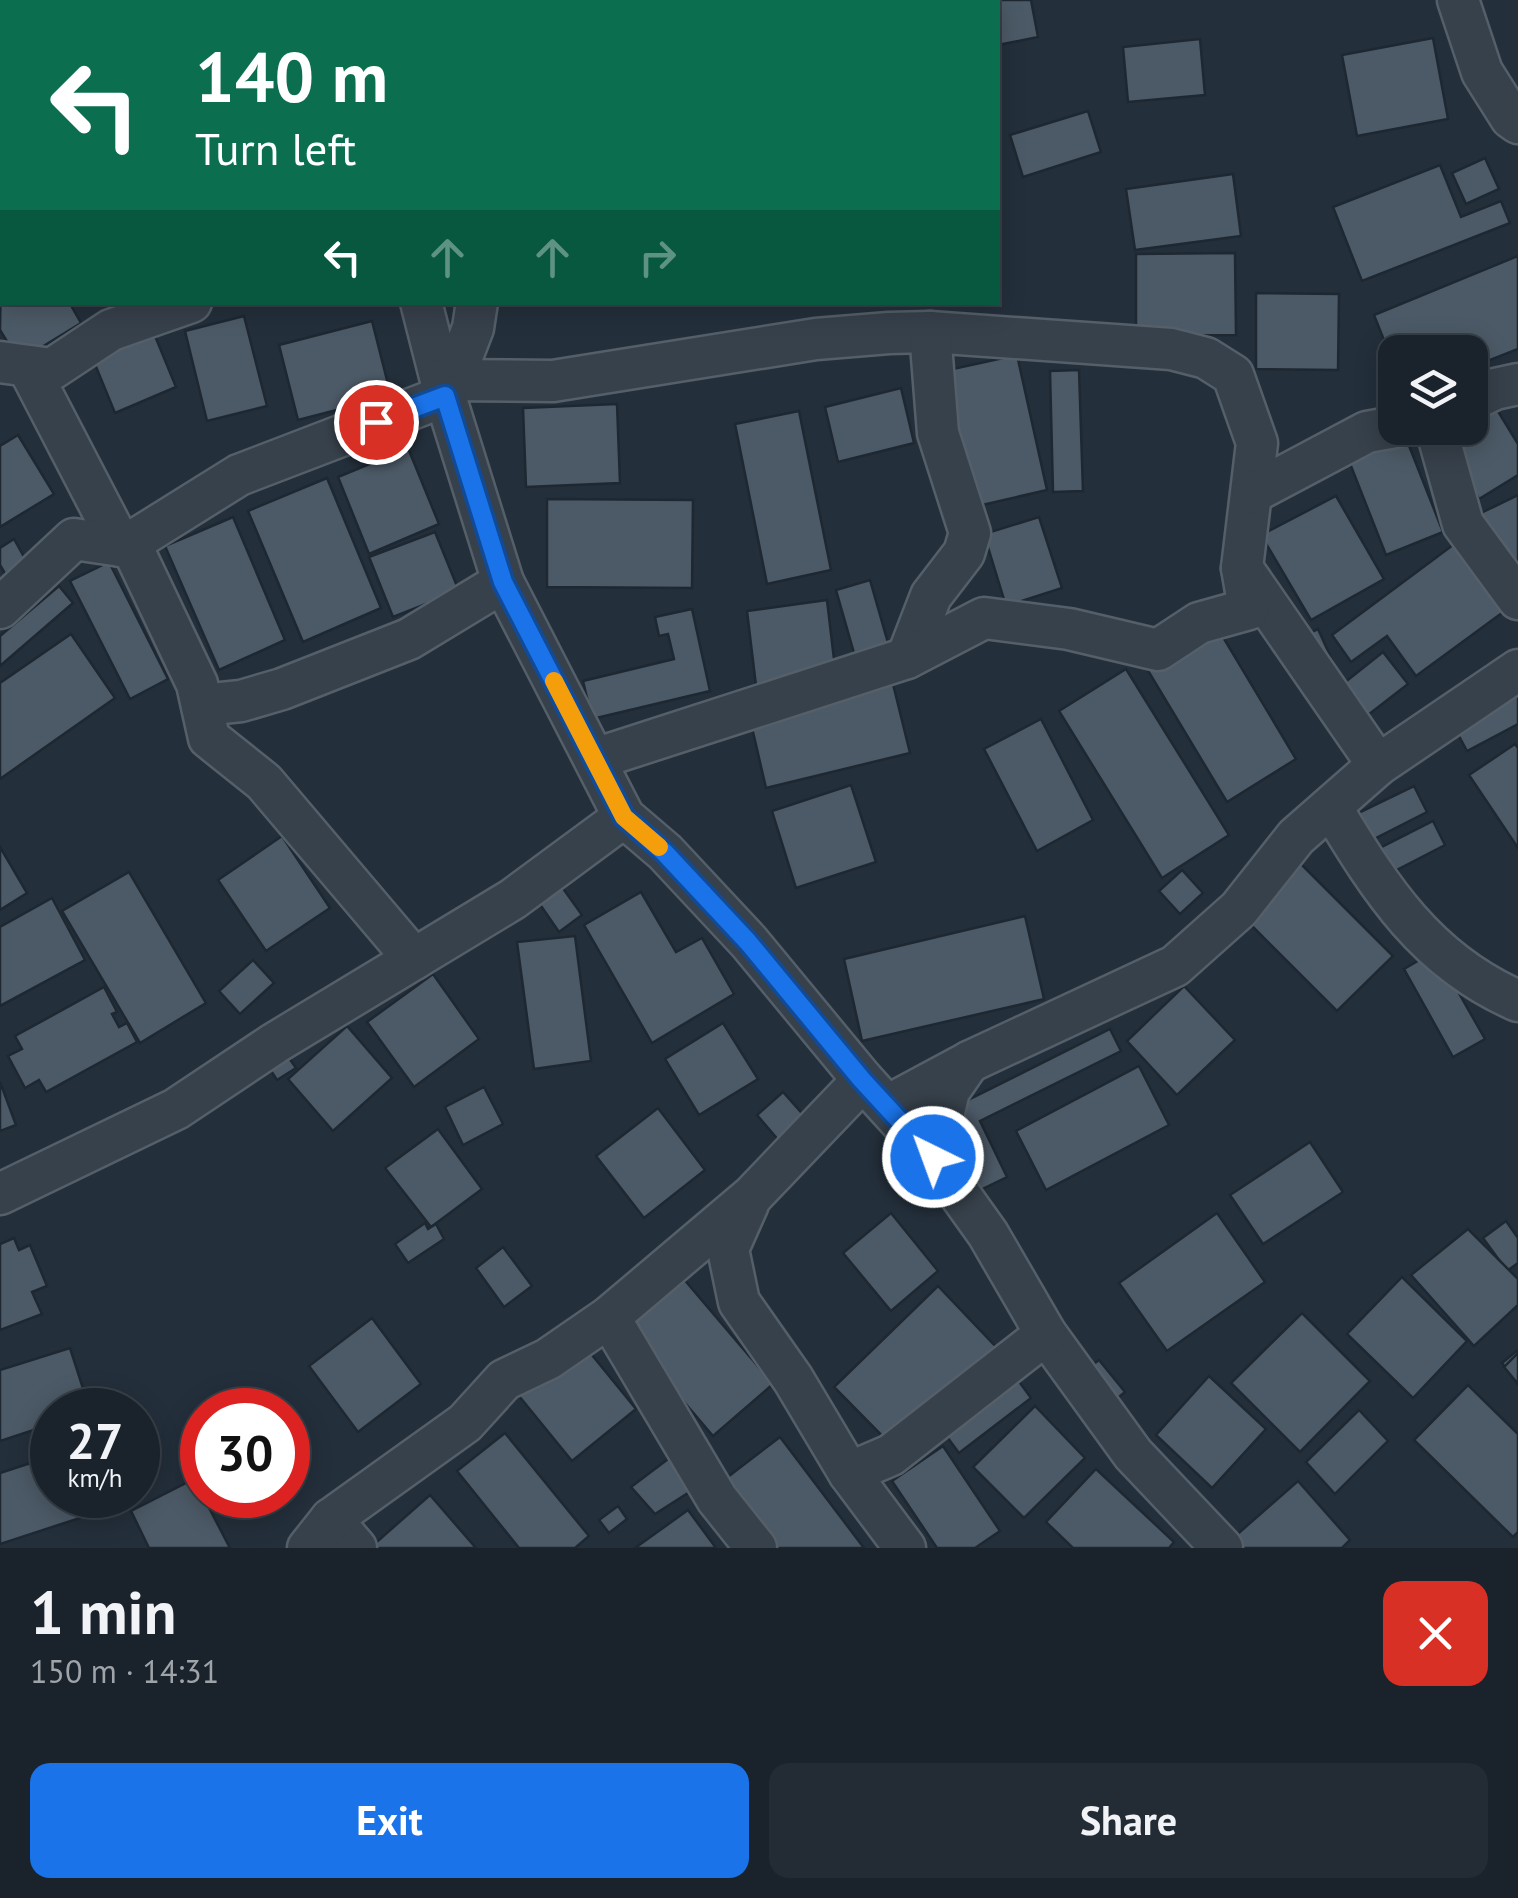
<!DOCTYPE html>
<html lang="en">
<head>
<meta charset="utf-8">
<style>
  :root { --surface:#1a232c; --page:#232b34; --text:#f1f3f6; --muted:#9fa4a9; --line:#384048; --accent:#1a73e8 }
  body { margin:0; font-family:"PT Sans",sans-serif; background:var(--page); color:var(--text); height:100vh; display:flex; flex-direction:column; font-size:38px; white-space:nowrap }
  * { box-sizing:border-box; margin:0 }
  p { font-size:32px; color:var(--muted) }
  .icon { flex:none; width:55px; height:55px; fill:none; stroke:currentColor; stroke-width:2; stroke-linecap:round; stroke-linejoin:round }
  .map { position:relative; height:1548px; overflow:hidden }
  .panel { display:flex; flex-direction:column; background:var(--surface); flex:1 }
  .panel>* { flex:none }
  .top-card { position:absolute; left:0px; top:0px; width:1000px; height:305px; box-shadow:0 5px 25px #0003,0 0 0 2px var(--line); background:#0b6e4f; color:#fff; overflow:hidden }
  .tools { position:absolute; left:1378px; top:335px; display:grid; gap:20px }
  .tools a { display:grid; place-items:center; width:110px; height:110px; border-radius:20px; background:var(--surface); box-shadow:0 5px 25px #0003,0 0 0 2px var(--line); font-size:50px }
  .speed { position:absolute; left:30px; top:1388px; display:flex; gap:20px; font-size:50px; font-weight:700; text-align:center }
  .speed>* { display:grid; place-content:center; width:130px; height:130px; border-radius:50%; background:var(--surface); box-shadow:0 5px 25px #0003,0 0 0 2px var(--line); line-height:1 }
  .speed small { font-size:25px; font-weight:400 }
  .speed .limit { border:15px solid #d22; background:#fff; color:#111 }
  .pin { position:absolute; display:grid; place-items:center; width:85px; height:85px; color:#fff; margin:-42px; border:5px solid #fff; border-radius:50%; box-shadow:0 2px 10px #0007 }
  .me { position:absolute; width:110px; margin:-55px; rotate:318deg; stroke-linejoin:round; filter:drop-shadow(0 0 8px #0008) }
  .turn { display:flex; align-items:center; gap:35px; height:210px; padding:0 30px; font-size:45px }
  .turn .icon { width:130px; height:130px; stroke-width:2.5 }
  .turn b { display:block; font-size:70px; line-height:85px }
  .lanes { display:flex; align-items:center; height:95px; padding:0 30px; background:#0003; justify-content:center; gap:50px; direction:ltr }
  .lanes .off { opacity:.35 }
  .round { display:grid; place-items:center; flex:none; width:105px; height:105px; border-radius:20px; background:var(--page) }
  .head { display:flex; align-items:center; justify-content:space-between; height:170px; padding:0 30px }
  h1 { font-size:60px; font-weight:700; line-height:75px }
  .action { display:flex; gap:20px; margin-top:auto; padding:20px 30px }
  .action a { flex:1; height:115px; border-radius:20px; background:var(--accent); color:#fff; font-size:40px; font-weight:700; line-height:115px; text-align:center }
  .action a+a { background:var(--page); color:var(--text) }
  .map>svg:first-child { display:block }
  .building { fill:#4c5a67; stroke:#1e2832; stroke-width:2.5 }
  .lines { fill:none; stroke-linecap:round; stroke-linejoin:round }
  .minor-casing { stroke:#555f69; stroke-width:45 }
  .minor { stroke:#37414b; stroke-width:40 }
  .route-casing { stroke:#114b97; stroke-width:25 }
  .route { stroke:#1a73e8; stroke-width:18 }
  .slow { stroke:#f59e0b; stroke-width:18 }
</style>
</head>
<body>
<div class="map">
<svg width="1518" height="1548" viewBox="0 0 1518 1548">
  <rect width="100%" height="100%" fill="#232f3b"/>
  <g class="building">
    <rect x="80" y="0" width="70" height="2"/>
    <path d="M 883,0 L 1031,0 L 1038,37 L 998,45 L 998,2 Z"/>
    <path d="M 0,32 L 2,39 L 2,104 L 0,98 Z"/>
    <path d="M 1433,38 L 1448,119 L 1357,136 L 1342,55 Z"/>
    <path d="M 1200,39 L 1205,95 L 1128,102 L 1123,47 Z"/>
    <path d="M 1088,111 L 1101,152 L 1023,177 L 1010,135 Z"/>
    <path d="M 1485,158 L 1499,189 L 1466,204 L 1452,173 Z"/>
    <path d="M 1440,165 L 1461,217 L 1501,201 L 1510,223 L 1362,281 L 1333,207 Z"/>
    <path d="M 1233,174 L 1241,236 L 1135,250 L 1126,189 Z"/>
    <path d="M 2,211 L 2,302 L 69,302 L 81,323 L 19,361 L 0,330 Z"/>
    <path d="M 1235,253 L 1236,335 L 1136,336 L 1136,254 Z"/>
    <path d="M 1518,256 L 1518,349 L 1470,368 L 1470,352 L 1395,352 L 1395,368 L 1374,315 Z"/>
    <path d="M 1256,293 L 1339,294 L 1338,370 L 1256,369 Z"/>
    <path d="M 244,316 L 267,406 L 207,421 L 185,331 Z"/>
    <path d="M 372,321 L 391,396 L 298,420 L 279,345 Z"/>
    <path d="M 153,331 L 176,387 L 115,413 L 92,357 Z"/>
    <path d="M 1017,355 L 1047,490 L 969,508 L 939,372 Z"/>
    <path d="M 1079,370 L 1083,491 L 1053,492 L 1050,371 Z"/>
    <path d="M 901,388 L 914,443 L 838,462 L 825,407 Z"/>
    <path d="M 617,404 L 620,483 L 526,487 L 523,408 Z"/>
    <path d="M 1496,408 L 1518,444 L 1518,475 L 1479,499 L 1444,441 L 1470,428 Z"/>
    <path d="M 799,411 L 831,570 L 767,584 L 735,424 Z"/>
    <path d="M 18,435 L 54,494 L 0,527 L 0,446 Z"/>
    <path d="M 1406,438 L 1443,532 L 1386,555 L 1349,461 Z"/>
    <path d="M 408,448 L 439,524 L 369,554 L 338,477 Z"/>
    <path d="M 327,478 L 381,608 L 303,642 L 248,511 Z"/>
    <path d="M 1518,495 L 1518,595 L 1479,514 Z"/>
    <path d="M 1336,496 L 1384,579 L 1311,620 L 1261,535 Z"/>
    <path d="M 547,499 L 693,500 L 692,588 L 547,587 Z"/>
    <path d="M 233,517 L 285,640 L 219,670 L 165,546 Z"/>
    <path d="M 1039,517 L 1062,588 L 1006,606 L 984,534 Z"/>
    <path d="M 435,532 L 459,591 L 393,617 L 369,557 Z"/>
    <path d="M 14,539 L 28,564 L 7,577 L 0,565 L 0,548 Z"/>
    <path d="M 1457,542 L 1506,610 L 1416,676 L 1387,636 L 1351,662 L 1332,635 Z"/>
    <path d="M 109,562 L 168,679 L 130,699 L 70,581 Z"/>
    <path d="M 870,580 L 888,643 L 854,653 L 836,590 Z"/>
    <path d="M 59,586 L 73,603 L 0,666 L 0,636 Z"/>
    <path d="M 827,600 L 836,676 L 756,686 L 747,611 Z"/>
    <path d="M 692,609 L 710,691 L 592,719 L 583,681 L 674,659 L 668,634 L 659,636 L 655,617 Z"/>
    <path d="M 1217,627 L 1296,759 L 1227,802 L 1147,669 Z"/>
    <path d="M 1318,629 L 1337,671 L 1322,677 L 1303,636 Z"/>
    <path d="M 71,634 L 115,698 L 0,779 L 0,683 Z"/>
    <path d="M 1383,652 L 1408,684 L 1368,715 L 1344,683 Z"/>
    <path d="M 1126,669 L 1229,835 L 1162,878 L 1059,711 Z"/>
    <path d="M 893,684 L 910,753 L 766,788 L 750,719 Z"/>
    <path d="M 1518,694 L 1518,724 L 1467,751 L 1452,723 Z"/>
    <path d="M 1041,719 L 1093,820 L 1037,851 L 984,749 Z"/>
    <path d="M 1515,744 L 1518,748 L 1518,848 L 1469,775 Z"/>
    <path d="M 851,785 L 876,862 L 796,888 L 772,811 Z"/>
    <path d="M 1414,786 L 1427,812 L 1368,842 L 1354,815 Z"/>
    <path d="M 1433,821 L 1445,845 L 1385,876 L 1372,852 Z"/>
    <path d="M 282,836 L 330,908 L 266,951 L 218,880 Z"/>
    <path d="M 0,847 L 27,893 L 0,910 Z"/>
    <path d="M 1300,863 L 1393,956 L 1337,1011 L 1245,919 Z"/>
    <path d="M 1182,870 L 1203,893 L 1180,914 L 1159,891 Z"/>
    <path d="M 129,872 L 206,1003 L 140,1043 L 62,911 Z"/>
    <path d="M 562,887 L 582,915 L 559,932 L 539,903 Z"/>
    <path d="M 641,892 L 676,952 L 702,938 L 734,994 L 652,1043 L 584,925 Z"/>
    <path d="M 52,898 L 85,960 L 0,1006 L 0,927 Z"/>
    <path d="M 1025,916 L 1044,999 L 862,1041 L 844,959 Z"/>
    <path d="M 575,936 L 591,1061 L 534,1069 L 517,942 Z"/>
    <path d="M 1435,951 L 1485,1039 L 1453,1057 L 1404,969 Z"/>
    <path d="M 253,960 L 274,983 L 240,1014 L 219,991 Z"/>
    <path d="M 433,974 L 479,1039 L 414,1087 L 367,1022 Z"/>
    <path d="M 1184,986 L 1235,1040 L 1177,1095 L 1127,1041 Z"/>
    <path d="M 104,987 L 117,1012 L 112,1014 L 119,1027 L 127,1023 L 137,1042 L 46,1092 L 39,1080 L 25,1088 L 8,1056 L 22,1049 L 15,1036 Z"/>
    <path d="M 723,1023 L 758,1079 L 699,1115 L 665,1059 Z"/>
    <path d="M 347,1026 L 392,1078 L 333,1131 L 288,1079 Z"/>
    <path d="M 1110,1029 L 1121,1051 L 980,1121 L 1007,1177 L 974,1193 L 936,1116 Z"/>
    <path d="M 282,1048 L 296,1068 L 277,1080 L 264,1060 Z"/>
    <path d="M 1139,1066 L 1169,1125 L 1046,1190 L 1016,1131 Z"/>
    <path d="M 0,1082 L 16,1125 L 0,1131 Z"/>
    <path d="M 484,1087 L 503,1124 L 463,1145 L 445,1107 Z"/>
    <path d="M 783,1092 L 807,1119 L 780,1142 L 757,1115 Z"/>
    <path d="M 658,1108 L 705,1170 L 644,1218 L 596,1156 Z"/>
    <path d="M 438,1129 L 482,1189 L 431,1227 L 385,1168 Z"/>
    <path d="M 1310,1142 L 1343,1192 L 1263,1244 L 1230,1195 Z"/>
    <path d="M 891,1213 L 938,1271 L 891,1311 L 843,1253 Z"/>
    <path d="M 1217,1213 L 1265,1282 L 1167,1351 L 1119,1283 Z"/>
    <path d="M 1506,1221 L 1518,1238 L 1518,1263 L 1507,1271 L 1483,1238 Z"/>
    <path d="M 425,1223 L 428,1229 L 436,1224 L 444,1239 L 408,1263 L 395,1244 Z"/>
    <path d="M 1468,1229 L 1518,1279 L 1518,1305 L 1474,1346 L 1411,1275 Z"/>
    <path d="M 14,1238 L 19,1250 L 30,1245 L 47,1286 L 32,1292 L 42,1314 L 0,1330 L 0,1244 Z"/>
    <path d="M 503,1247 L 532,1286 L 504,1307 L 476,1268 Z"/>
    <path d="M 682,1277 L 773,1384 L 713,1436 L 622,1329 Z"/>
    <path d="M 1402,1277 L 1467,1341 L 1413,1398 L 1347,1334 Z"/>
    <path d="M 938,1286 L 998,1349 L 895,1449 L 834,1387 Z"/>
    <path d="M 1302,1313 L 1370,1381 L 1300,1452 L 1231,1383 Z"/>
    <path d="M 372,1318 L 421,1384 L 358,1432 L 309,1366 Z"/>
    <path d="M 583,1344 L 636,1409 L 572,1461 L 519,1396 Z"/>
    <path d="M 70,1348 L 90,1410 L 52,1410 L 52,1424 L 0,1441 L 0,1370 Z"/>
    <path d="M 1518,1350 L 1518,1384 L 1502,1363 Z"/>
    <path d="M 1518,1353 L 1518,1384 L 1504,1367 Z"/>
    <path d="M 1099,1360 L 1125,1392 L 1109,1405 L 1083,1372 Z"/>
    <path d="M 1012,1372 L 1031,1398 L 959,1453 L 939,1426 Z"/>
    <path d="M 1209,1376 L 1266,1429 L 1212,1488 L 1156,1435 Z"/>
    <path d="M 1468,1385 L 1518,1434 L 1518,1532 L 1513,1537 L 1414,1440 Z"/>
    <path d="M 1035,1406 L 1085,1458 L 1024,1518 L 973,1467 Z"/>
    <path d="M 1359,1410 L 1388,1441 L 1335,1494 L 1306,1462 Z"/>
    <path d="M 505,1433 L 589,1536 L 575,1548 L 519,1548 L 457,1471 Z"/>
    <path d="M 780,1437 L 864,1548 L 763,1548 L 716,1486 Z"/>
    <path d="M 943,1446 L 1000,1531 L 975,1548 L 937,1548 L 892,1481 Z"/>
    <path d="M 684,1447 L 702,1484 L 655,1514 L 631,1487 Z"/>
    <path d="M 52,1456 L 52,1495 L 127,1495 L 129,1502 L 0,1544 L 0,1473 Z"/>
    <path d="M 1096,1469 L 1174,1542 L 1169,1548 L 1073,1548 L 1046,1522 Z"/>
    <path d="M 194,1479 L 230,1548 L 149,1548 L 131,1511 Z"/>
    <path d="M 1298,1481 L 1350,1540 L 1342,1548 L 1242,1548 L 1233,1538 Z"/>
    <path d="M 430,1495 L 476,1548 L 371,1548 L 371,1547 Z"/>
    <path d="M 618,1506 L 627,1519 L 609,1533 L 599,1520 Z"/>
    <path d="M 688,1510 L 716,1548 L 635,1548 Z"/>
  </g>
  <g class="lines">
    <g class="minor-casing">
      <g id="minor">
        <path d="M 342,0 L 343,2"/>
        <path d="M 870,0 L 871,2"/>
        <path d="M 1458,0 L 1482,72 L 1511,118 L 1518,123"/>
        <path d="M 747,2 L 747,0"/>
        <path d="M 421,302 L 445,396 L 503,582 L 624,817 L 665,852 L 749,942 L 863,1080 L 933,1157 L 988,1234 L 1046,1334 L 1133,1454 L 1222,1548"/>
        <path d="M 0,362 L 52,369 L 111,330 L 191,302"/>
        <path d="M 28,367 L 121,546"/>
        <path d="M 441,380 L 553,381 L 816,339 L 889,333 L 930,332 L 1171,349 L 1206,358 L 1233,375 L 1257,443 L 1242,568 L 1378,765"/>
        <path d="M 453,380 L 473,328 L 477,302"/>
        <path d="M 1470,401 L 1495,389 L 1518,384"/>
        <path d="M 1436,428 L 1463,524 L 1518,599"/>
        <path d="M 1252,493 L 1367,432 L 1395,427"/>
        <path d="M 130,543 L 197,684 L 209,738 L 264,782 L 414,959"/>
        <path d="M 0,608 L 74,539 L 121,546 L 130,543 L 239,475 L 445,396"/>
        <path d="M 907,658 L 931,596 L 964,553 L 970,533 L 938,433 L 930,332"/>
        <path d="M 202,705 L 241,701 L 282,689 L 409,639 L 503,582"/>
        <path d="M 595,759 L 907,658 L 984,618 L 1069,629 L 1158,650 L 1199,623 L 1249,609 L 1242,568"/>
        <path d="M 1331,807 C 1381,890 1426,961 1518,1001"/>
        <path d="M 887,1106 L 969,1062 L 1175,966 L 1239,909 L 1296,837 L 1378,765 L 1518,670"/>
        <path d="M 933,1157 L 949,1091 L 969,1062"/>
        <path d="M 0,1194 L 176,1109 L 275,1043 L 513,899 L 624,817"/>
        <path d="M 748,1204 L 728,1249 L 739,1302 L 793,1379 L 849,1473 L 905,1548"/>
        <path d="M 609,1317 L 717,1499 L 756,1548"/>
        <path d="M 849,1473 L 891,1455 L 1046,1334"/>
        <path d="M 331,1519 L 356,1548"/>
        <path d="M 308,1548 L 331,1519 L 465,1423 L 504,1380 L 548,1359 L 609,1317 L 752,1196 L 863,1080"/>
      </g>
    </g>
    <use href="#minor" class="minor"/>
  </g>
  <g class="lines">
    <g class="route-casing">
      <path id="route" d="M 376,422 L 445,396 L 503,582 L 624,817 L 664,852 L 748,942 L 862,1080 L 933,1157"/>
    </g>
    <use href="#route" class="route"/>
    <path class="slow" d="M 554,681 L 624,817 L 659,847"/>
  </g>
</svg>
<div class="tools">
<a><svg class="icon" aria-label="layers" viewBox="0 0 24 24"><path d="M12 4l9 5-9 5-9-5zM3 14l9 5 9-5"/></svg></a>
</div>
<div class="speed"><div>27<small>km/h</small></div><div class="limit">30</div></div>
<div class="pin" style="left:376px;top:422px;background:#d93025"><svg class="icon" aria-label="arrive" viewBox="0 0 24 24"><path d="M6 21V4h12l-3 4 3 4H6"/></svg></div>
<svg class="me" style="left:933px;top:1157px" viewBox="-20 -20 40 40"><circle r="17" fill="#1a73e8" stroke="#fff" stroke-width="3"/><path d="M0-11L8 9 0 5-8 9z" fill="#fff"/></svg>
<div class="top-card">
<div class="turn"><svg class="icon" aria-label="left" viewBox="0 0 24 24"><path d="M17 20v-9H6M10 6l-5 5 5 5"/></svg><div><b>140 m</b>Turn left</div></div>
<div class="lanes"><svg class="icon" aria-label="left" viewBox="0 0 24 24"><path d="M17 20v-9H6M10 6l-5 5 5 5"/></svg><svg class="icon off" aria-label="ahead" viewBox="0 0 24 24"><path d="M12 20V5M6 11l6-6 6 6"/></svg><svg class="icon off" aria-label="ahead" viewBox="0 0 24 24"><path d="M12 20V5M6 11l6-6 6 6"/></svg><svg class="icon off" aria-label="right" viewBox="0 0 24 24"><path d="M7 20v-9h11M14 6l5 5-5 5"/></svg></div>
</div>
</div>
<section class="panel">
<div class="head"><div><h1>1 min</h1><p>150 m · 14:31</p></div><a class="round" style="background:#d93025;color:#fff"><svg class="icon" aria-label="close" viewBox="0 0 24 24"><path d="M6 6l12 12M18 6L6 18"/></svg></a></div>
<div class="action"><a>Exit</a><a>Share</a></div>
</section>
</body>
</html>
